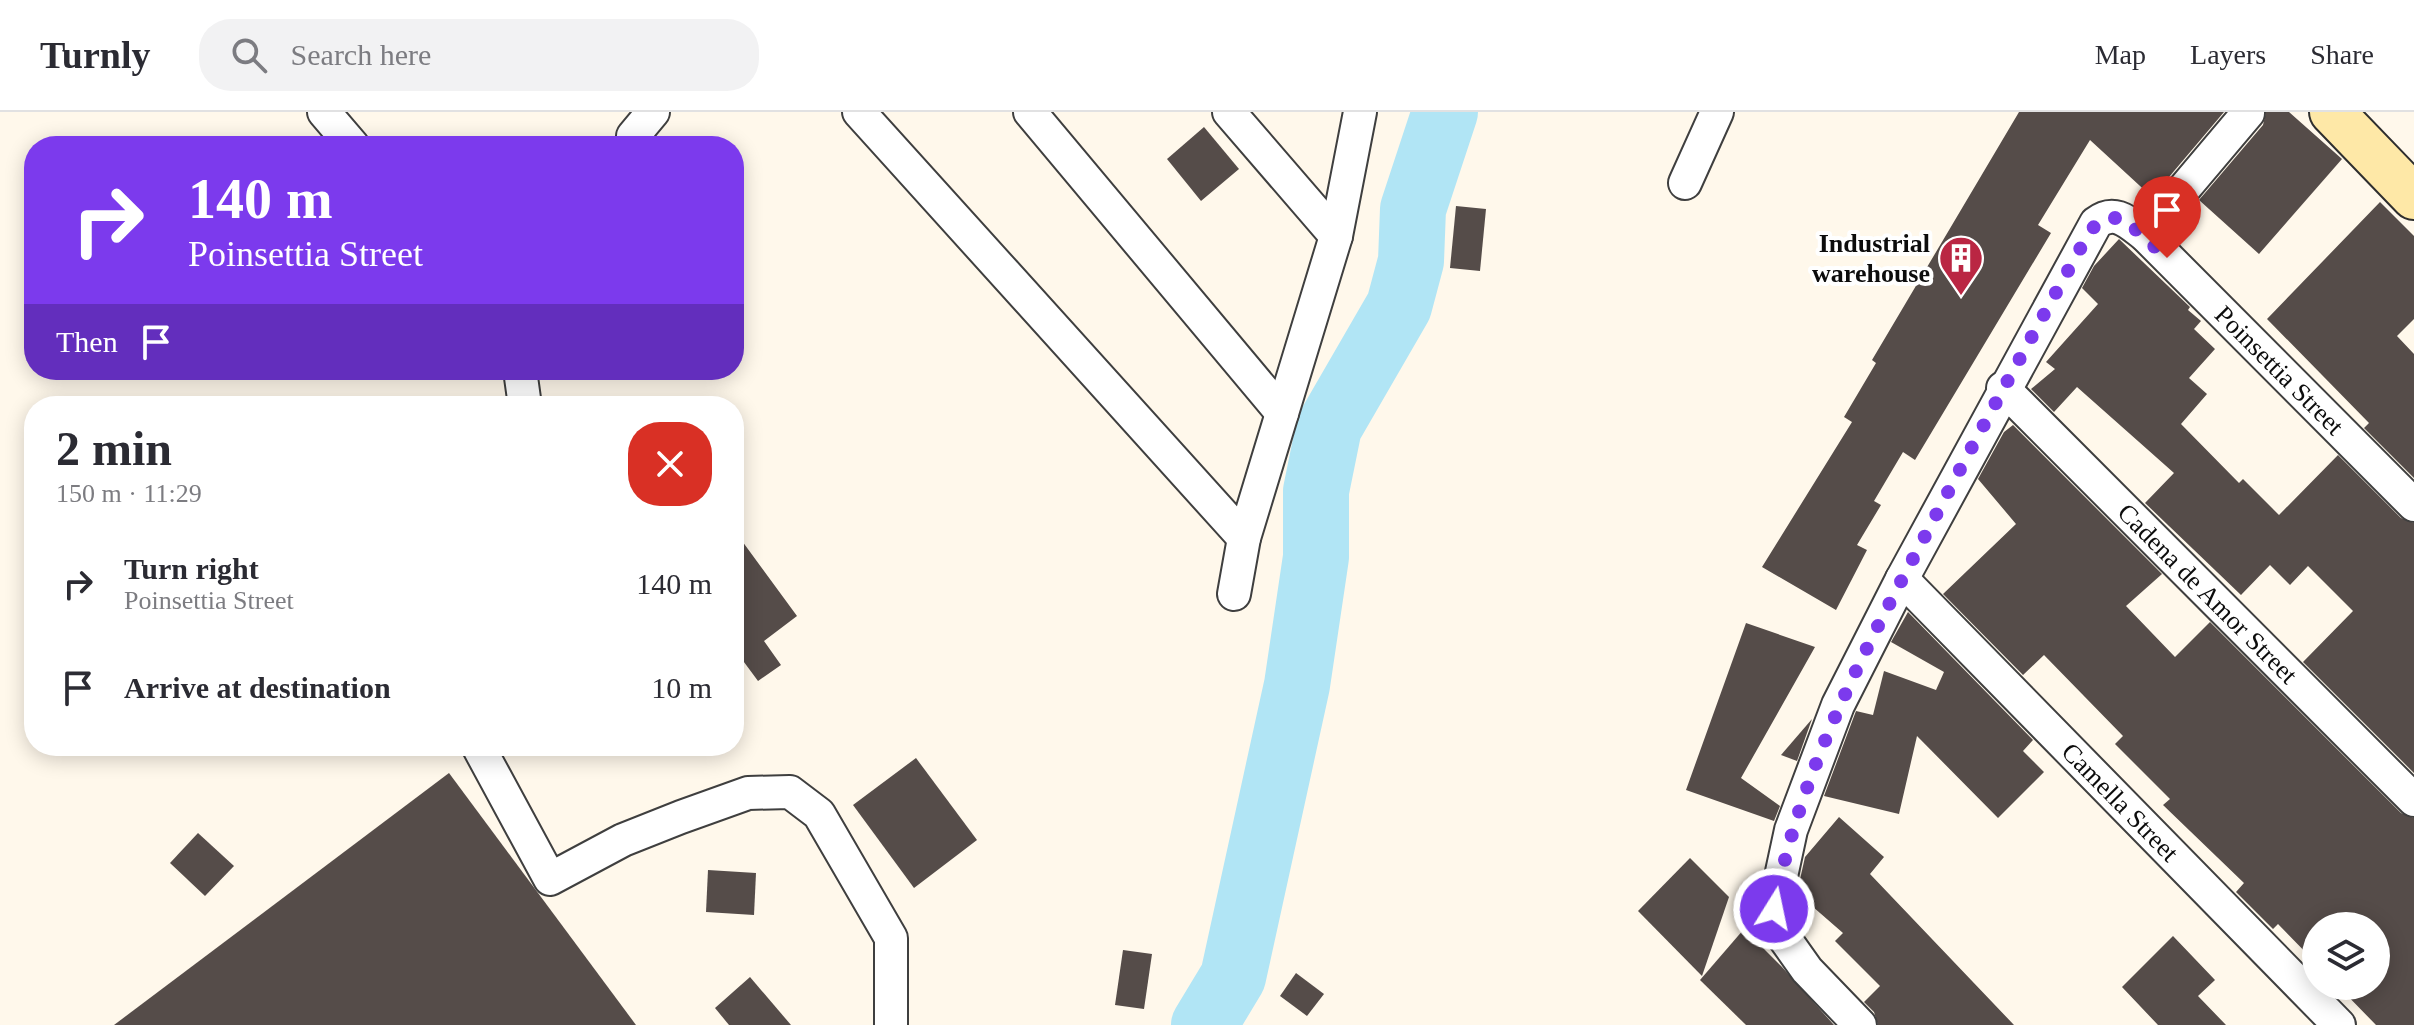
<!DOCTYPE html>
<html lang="en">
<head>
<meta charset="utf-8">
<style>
  :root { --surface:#fff; --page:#f2f2f3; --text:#2b2b33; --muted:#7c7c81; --line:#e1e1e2 }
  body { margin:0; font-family:Georgia,serif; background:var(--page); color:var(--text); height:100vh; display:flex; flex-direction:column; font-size:30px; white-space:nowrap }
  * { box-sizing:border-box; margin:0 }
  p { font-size:26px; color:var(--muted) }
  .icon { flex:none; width:44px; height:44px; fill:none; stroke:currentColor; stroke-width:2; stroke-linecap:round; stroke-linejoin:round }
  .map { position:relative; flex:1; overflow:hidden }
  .side { position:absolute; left:24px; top:284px; width:720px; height:360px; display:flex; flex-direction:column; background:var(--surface); border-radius:32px; box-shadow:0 4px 20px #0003 }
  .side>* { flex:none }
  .banner { position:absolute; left:24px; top:24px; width:720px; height:244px; border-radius:32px; box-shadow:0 4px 20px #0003; background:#7c3aed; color:#fff; overflow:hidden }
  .controls { position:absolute; left:2302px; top:800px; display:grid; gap:16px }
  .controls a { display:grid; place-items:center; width:88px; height:88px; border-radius:50%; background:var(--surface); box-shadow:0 4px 20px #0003; font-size:40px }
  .pin { position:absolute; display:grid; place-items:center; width:68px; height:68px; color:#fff; margin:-82px -34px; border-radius:50% 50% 50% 0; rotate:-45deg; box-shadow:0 0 8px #0007 }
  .pin .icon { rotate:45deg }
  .me { position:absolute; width:88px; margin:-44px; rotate:10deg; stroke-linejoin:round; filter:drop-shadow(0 0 6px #0008) }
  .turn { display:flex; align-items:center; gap:28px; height:168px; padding:0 32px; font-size:36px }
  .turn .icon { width:104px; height:104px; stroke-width:2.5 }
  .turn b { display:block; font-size:56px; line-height:68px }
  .then { display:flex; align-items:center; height:76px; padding:0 32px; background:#0003; gap:16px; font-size:30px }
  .round { display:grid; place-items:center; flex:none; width:84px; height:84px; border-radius:32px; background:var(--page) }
  .overview { display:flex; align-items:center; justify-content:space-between; height:136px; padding:0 32px }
  h1 { font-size:48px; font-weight:800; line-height:60px }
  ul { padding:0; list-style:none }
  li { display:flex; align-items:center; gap:24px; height:104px; padding:0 32px }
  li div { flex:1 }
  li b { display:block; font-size:30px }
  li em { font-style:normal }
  header { display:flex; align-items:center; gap:48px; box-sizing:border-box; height:112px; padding:0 40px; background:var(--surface); border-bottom:2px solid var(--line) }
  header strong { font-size:38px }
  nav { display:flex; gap:44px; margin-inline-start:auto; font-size:28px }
  .search { width:560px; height:72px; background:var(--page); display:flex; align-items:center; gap:20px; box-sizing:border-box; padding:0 28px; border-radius:32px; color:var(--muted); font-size:30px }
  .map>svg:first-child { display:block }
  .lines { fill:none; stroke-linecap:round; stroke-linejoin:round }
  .river { stroke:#b1e5f5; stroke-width:66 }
  .building { fill:#554c49 }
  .street-casing { stroke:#3f3f3f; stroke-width:36 }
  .secondary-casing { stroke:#2e2e2e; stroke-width:48 }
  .street { stroke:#fff; stroke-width:32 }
  .secondary { stroke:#fee8a7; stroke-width:44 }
  .route { stroke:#7c3aed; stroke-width:14; stroke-dasharray:0 25.2 }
  .labels { text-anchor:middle; stroke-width:8; stroke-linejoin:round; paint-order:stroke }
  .poi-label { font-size:26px; font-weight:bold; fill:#0c0c0c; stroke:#fff; text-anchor:end }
  .street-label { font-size:26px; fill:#0c0c0c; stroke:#fff }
</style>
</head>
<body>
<header>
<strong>Turnly</strong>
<div class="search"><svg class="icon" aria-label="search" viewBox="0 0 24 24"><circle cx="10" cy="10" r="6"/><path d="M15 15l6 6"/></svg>Search here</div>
<nav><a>Map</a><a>Layers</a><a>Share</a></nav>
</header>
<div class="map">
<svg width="2414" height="913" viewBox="0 0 2414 913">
  <rect width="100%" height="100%" fill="#fff8eb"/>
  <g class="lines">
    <path class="river" d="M 1204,913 L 1233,865 L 1297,573 L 1316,445 L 1316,379 L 1329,315 L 1399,194 L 1411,149 L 1413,97 L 1445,0"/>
  </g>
  <g class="building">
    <path d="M 2019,0 L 2224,0 L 2152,85 L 2090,28 L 2038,113 L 2051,121 L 1915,348 L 1903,340 L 1874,389 L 1881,393 L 1857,433 L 1867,438 L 1836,498 L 1762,455 L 1852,310 L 1844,305 L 1876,251 L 1872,248 Z"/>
    <path d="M 2266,0 L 2289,0 L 2342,47 L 2259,142 L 2199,88 L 2263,13 Z"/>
    <path d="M 1204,15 L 1239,57 L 1201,89 L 1167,47 Z"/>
    <path d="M 2380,90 L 2414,124 L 2414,207 L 2397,224 L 2414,242 L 2414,366 L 2364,316 L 2369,311 L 2267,207 Z"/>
    <path d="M 1456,94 L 1486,97 L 1480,159 L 1450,156 Z"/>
    <path d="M 2119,127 L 2190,195 L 2188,198 L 2201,209 L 2194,217 L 2215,237 L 2189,266 L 2207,282 L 2181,312 L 2239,371 L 2243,367 L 2279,403 L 2338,343 L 2401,406 L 2414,411 L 2414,661 L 2303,550 L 2353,499 L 2308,454 L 2290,473 L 2270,453 L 2241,483 L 2145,391 L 2174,361 L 2077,275 L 2054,300 L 2031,277 L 2055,257 L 2046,250 L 2098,192 L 2082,176 L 2094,154 Z"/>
    <path d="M 2013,313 L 2162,462 L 2126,494 L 2175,545 L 2210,510 L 2401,701 L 2414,706 L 2414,913 L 2376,913 L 2338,874 L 2376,874 L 2376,814 L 2316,814 L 2316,851 L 2278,812 L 2273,817 L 2236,780 L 2244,771 L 2163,693 L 2170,687 L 2115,632 L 2123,624 L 2044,543 L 2023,563 L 1943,482 L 2016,412 L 1978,367 L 2004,320 Z"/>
    <path d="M 734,418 L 797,504 L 764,529 L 781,553 L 758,569 L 741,546 L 734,551 Z"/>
    <path d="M 1908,500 L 2033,628 L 2023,639 L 2044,660 L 1998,706 L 1917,624 L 1899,702 L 1824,684 L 1856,599 L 1873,603 L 1884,559 L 1936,578 L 1944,560 L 1891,530 Z"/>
    <path d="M 1746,511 L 1815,535 L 1741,666 L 1780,694 L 1774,709 L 1686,678 Z"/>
    <path d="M 1812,607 L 1797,649 L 1781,643 Z"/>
    <path d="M 916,646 L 977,728 L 914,776 L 853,693 Z"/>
    <path d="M 449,661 L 636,913 L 114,913 Z"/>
    <path d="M 1839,705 L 1884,745 L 1870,762 L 2014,913 L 1878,913 L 1874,900 L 1864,890 L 1880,874 L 1835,829 L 1843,821 L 1797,781 L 1805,745 Z"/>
    <path d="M 198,721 L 234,754 L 205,784 L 170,751 Z"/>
    <path d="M 1690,746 L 1729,785 L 1702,864 L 1638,799 Z"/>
    <path d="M 708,758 L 756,761 L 754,803 L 706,800 Z"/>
    <path d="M 1744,817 L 1782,855 L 1834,913 L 1746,913 L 1700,868 Z"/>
    <path d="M 2173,824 L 2215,868 L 2198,884 L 2226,913 L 2158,913 L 2122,875 Z"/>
    <path d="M 1123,838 L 1152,842 L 1144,897 L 1115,893 Z"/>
    <path d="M 1296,861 L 1324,882 L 1307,904 L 1280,884 Z"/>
    <path d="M 750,865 L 791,913 L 729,913 L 715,896 Z"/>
  </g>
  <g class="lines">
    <g class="street-casing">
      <g id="street">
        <path d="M 324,0 L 353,34"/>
        <path d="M 859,0 L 1244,426"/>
        <path d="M 1030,0 L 1282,301"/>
        <path d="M 1229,0 L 1336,124"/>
        <path d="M 633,24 L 653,0"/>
        <path d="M 1685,71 L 1717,0"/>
        <path d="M 2145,123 L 2248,1"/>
        <path d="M 520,258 L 525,294"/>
        <path id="s1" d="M 2003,276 L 2414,688"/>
        <path id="s2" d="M 1902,467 L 2339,913"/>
        <path d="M 1234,482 L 1244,426 L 1336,124 L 1360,0"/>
        <path d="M 478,634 L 550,767 L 623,728 L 681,705 L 748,681 L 790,680 L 819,702 L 891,826 L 891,913"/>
        <path id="s3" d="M 1860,913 L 1807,858 L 1785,827 L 1774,797 L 1791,718 L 1838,593 L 1902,467 L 2096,111 C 2115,96 2129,111 2145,123 L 2414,393"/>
      </g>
    </g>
    <g class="secondary-casing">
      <path id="secondary" d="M 2332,0 L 2414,85"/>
    </g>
    <use href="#street" class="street"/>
    <use href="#secondary" class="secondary"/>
  </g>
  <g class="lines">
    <path class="route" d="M 1774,797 C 1799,664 1860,546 1923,428 C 1977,324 2033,222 2090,119 L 2103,106 L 2123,106 L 2167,146"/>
  </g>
  <defs>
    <g id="building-pin" transform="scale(2.3)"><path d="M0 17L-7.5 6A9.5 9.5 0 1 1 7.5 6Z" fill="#ba2643" stroke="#fff"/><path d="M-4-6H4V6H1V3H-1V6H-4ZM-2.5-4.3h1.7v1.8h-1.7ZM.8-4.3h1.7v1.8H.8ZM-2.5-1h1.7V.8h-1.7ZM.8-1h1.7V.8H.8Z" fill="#fff"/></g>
  </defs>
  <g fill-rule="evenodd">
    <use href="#building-pin" x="1961" y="146"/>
  </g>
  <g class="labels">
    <g class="poi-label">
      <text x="1930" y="140">Industrial<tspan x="1930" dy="30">warehouse</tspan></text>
    </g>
    <g class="street-label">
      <text dy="9" stroke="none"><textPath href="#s3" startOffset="1154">Poinsettia Street</textPath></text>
      <text dy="9" stroke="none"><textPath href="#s1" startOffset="290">Cadena de Amor Street</textPath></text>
      <text dy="9" stroke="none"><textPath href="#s2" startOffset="312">Camella Street</textPath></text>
    </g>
  </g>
</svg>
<div class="controls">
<a><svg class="icon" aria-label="layers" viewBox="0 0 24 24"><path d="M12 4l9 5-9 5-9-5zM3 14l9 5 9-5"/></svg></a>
</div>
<div class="pin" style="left:2167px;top:146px;background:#d93025"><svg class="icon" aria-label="arrive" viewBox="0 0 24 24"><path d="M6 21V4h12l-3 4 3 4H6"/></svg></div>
<svg class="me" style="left:1774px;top:797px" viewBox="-20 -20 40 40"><circle r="17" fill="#7c3aed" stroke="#fff" stroke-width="3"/><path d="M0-11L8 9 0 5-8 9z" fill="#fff"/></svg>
<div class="banner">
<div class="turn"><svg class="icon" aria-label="right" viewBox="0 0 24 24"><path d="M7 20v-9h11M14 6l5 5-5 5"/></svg><div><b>140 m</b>Poinsettia Street</div></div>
<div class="then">Then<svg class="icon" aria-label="arrive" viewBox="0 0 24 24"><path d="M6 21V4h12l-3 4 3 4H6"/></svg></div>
</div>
<section class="side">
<div class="overview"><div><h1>2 min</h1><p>150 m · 11:29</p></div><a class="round" style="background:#d93025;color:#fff"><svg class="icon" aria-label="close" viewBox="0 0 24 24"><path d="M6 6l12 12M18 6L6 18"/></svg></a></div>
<ul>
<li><svg class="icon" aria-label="right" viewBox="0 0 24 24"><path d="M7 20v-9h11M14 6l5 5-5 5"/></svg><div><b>Turn right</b><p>Poinsettia Street</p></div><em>140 m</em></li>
<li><svg class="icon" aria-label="arrive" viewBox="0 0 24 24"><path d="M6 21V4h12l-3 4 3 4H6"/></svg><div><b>Arrive at destination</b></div><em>10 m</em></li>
</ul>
</section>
</div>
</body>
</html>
